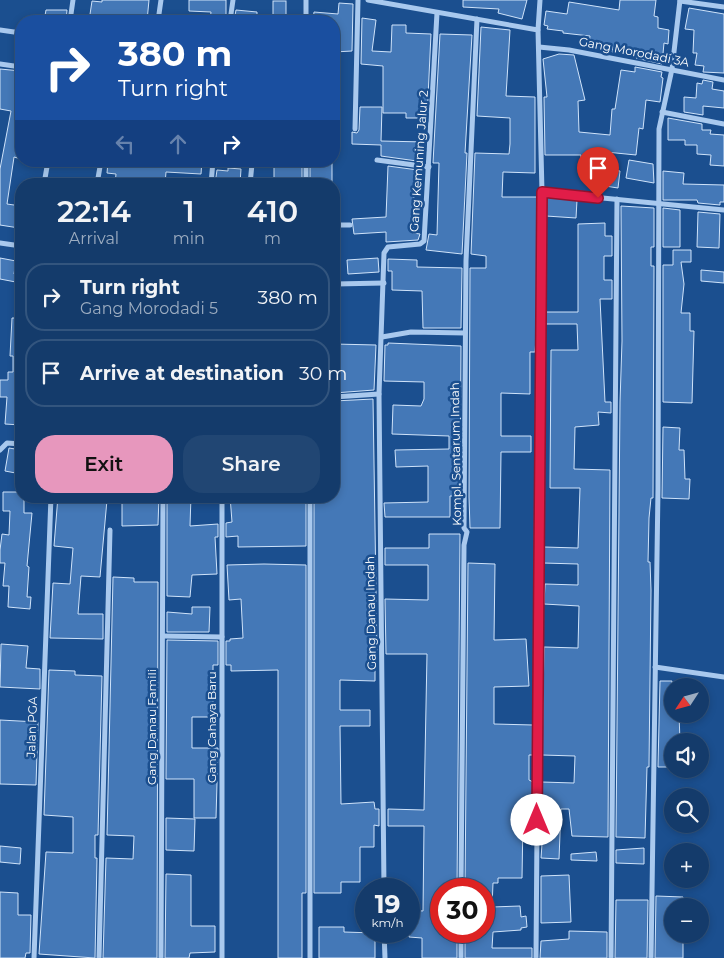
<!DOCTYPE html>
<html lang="en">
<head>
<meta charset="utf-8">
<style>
  :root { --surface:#143b6b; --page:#214673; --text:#f1f3f6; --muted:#9dadc1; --line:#33557e; --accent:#e797bd }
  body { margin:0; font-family:Montserrat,sans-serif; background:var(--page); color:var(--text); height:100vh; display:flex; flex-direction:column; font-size:19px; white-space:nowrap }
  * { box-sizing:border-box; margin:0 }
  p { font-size:16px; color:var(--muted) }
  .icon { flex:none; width:28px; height:28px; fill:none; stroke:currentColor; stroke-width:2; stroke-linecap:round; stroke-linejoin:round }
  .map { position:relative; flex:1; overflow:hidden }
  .panel { position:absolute; left:15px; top:178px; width:325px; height:325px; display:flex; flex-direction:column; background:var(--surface); border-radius:20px; box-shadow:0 2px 8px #0003,0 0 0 1px var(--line) }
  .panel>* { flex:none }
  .hud { position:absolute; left:15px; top:15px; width:325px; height:152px; border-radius:20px; box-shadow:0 2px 8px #0003,0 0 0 1px var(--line); background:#1a4fa0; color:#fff; overflow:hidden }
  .needle { width:32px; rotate:234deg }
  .buttons { position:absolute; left:664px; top:678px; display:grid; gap:10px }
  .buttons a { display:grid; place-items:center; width:45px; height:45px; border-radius:50%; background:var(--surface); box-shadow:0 2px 8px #0003,0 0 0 1px var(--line); font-size:25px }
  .speed { position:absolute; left:355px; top:878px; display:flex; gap:10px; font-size:25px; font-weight:700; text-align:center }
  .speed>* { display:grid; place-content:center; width:65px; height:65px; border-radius:50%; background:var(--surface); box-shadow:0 2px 8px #0003,0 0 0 1px var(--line); line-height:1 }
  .speed small { font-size:12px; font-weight:400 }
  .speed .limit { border:8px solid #d22; background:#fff; color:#111 }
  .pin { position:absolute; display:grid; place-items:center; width:42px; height:42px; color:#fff; margin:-51px -21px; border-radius:50% 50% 50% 0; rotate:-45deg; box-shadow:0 0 5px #0007 }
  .pin .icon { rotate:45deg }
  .me { position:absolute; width:55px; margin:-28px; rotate:0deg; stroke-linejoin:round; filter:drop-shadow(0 0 4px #0008) }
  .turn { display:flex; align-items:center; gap:18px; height:105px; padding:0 20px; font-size:22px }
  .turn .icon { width:65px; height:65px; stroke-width:2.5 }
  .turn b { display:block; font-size:35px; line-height:42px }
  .lanes { display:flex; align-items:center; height:48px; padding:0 20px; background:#0003; justify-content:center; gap:25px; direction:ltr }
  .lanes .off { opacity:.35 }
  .eta { display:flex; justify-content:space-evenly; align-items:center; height:85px; text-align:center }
  .eta b { font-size:30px; font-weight:600; line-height:35px }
  .action { display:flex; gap:10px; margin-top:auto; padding:10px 20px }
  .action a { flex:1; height:58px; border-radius:20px; background:var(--accent); color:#111; font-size:20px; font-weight:600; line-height:58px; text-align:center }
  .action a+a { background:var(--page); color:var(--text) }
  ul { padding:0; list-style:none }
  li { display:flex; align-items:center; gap:15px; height:68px; margin:0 10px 8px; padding:0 10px; border:2px solid var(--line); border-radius:20px }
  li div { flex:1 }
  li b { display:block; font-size:19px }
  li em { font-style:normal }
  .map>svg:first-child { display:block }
  .building { fill:#4478b7; stroke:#cfe3fa }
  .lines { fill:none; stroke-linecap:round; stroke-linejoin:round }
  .minor { stroke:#a9c9ee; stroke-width:5 }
  .route-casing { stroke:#92132f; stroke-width:12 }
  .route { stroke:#e11d48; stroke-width:9 }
  .labels { text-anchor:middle; stroke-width:5; stroke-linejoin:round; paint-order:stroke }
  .street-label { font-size:12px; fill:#fff; stroke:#1b4f8f }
</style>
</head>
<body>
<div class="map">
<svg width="724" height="958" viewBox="0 0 724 958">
  <rect width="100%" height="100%" fill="#1b4f8f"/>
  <g class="building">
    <path d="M 102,0 L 149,0 L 147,21 L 122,18 L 121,21 L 89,21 L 92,1 L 102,2 Z"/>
    <path d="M 189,0 L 226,0 L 226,21 L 210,21 L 211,12 L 189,11 Z"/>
    <path d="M 463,0 L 527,0 L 522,19 L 498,13 L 499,9 L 463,7 Z"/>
    <path d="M 620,0 L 656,0 L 654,16 L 658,17 L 658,28 L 669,30 L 668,44 L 664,43 L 662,64 L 636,58 L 636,55 L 612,52 L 613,47 L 589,44 L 590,36 L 563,33 L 563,31 L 547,29 L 548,26 L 544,25 L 546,11 L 567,14 L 569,2 L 619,10 Z"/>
    <rect x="273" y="1" width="13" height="20"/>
    <path d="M 339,3 L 353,4 L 352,51 L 334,52 L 334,21 L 313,21 L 314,12 L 338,14 Z"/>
    <path d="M 689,8 L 724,14 L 724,73 L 703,72 L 704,66 L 695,65 L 697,53 L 693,53 L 694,30 L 685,29 Z"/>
    <path d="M 46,10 L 67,10 L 66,21 L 44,21 Z"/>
    <path d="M 236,10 L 257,12 L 257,21 L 234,21 Z"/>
    <path d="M 362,18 L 376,20 L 372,51 L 391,52 L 392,25 L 406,25 L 406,33 L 431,34 L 427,118 L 406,118 L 406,113 L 383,113 L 383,66 L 361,64 Z"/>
    <path d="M 481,27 L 510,30 L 506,96 L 535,97 L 535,173 L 503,172 L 502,197 L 538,197 L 537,324 L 535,352 L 530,352 L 530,394 L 501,393 L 501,436 L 531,436 L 531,452 L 501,452 L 500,528 L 470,528 L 469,497 L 470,268 L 486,268 L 486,256 L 471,254 L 475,153 L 509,154 L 510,144 L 510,118 L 477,116 Z"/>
    <path d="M 440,34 L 472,35 L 465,153 L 467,153 L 462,254 L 426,250 L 429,234 L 437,235 L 439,163 L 433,163 Z"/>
    <path d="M 559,54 L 574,55 L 585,100 L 578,101 L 579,132 L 610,135 L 612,109 L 615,109 L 621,70 L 635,72 L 635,67 L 662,72 L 661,77 L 663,78 L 660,102 L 646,100 L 643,129 L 639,128 L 636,155 L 606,152 L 604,172 L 580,170 L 581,155 L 545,155 L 544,97 L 547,97 L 543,59 Z"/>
    <path d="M 0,69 L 21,71 L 21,159 L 14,157 L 7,204 L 21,206 L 19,228 L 0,225 L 0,169 L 11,111 L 0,109 Z"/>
    <path d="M 703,80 L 713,82 L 712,89 L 724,91 L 724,108 L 703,106 L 703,115 L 684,112 L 684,97 L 696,98 L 697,83 L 702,84 Z"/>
    <path d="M 360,107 L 382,107 L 381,141 L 425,142 L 424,162 L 381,156 L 381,145 L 352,144 L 352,132 L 357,133 L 359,130 Z"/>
    <path d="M 668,118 L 702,124 L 702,130 L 711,130 L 710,134 L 724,135 L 724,166 L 710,165 L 711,155 L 697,154 L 697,145 L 685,145 L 685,140 L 668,140 Z"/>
    <path d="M 629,160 L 653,164 L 654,183 L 626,178 Z"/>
    <path d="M 180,161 L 202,161 L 201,174 L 166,172 L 165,184 L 115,184 L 116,174 L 107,173 L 108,162 L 149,165 L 149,162 L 179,164 Z"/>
    <rect x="274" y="161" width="28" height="23"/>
    <rect x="310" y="161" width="22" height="23"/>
    <path d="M 388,166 L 418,170 L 414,192 L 413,233 L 420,234 L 418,240 L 386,242 L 386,232 L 354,234 L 352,219 L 386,217 Z"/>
    <path d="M 228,168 L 241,169 L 240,184 L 215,184 L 217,170 L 228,171 Z"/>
    <path d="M 606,169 L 620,171 L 618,188 L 605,186 Z"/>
    <path d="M 663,171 L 684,173 L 683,184 L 724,185 L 724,202 L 720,202 L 720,205 L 698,203 L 697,200 L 663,200 Z"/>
    <path d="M 546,197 L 577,200 L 576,218 L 546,216 Z"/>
    <path d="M 621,206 L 654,208 L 654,247 L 651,247 L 651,266 L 654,266 L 653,498 L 651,498 L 649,518 L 648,562 L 650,562 L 651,590 L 649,767 L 647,767 L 645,838 L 616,837 L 620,402 L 622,341 Z"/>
    <path d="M 663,208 L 680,210 L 680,247 L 663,247 Z"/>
    <path d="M 698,212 L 720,214 L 719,248 L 697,247 Z"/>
    <path d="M 605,223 L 605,236 L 612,236 L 612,256 L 604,256 L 604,280 L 612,280 L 612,299 L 600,299 L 605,402 L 611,402 L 611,413 L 598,412 L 599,425 L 575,427 L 574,469 L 610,470 L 608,837 L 572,836 L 569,809 L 561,809 L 559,859 L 541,858 L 544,816 L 541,816 L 542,782 L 574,783 L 575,756 L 542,755 L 544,647 L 578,648 L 579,606 L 544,604 L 545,584 L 578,585 L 578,564 L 543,563 L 544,547 L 578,548 L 580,488 L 550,488 L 551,350 L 578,350 L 577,324 L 545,324 L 545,312 L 578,312 L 578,224 Z"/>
    <path d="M 673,250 L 691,250 L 691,262 L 681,262 L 684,284 L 681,313 L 690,313 L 690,331 L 694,331 L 692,403 L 663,402 L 663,265 L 673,265 Z"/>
    <path d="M 0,258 L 16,261 L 14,274 L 21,272 L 21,283 L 0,279 Z"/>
    <path d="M 378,258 L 379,272 L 348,274 L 347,260 Z"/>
    <path d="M 388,259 L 417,260 L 417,267 L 462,268 L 461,328 L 423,328 L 422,291 L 392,290 L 392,271 L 388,271 Z"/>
    <path d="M 701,270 L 724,272 L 724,283 L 701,281 Z"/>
    <path d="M 12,318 L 21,318 L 21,425 L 5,424 L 7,397 L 0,397 L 0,380 L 8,380 L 8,372 L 13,372 L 13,356 L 10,356 Z"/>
    <path d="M 388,343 L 461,346 L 460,496 L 450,496 L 450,517 L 385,517 L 384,503 L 428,502 L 428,466 L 396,467 L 395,450 L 449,449 L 449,436 L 392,434 L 393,405 L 421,406 L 424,399 L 424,382 L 384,381 L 385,345 L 388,345 Z"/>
    <path d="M 334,344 L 376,345 L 374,390 L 334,393 Z"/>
    <path d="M 373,399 L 377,654 L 375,654 L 375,681 L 340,680 L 340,710 L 370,710 L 370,726 L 340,726 L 341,804 L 374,802 L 375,809 L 379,809 L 379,826 L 374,825 L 374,847 L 360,847 L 360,882 L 341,882 L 341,893 L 314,893 L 314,496 L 334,496 L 334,401 Z"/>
    <path d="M 663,427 L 680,428 L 679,450 L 684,450 L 685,479 L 690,479 L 689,499 L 662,498 Z"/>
    <path d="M 9,448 L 21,450 L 21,474 L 5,471 Z"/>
    <path d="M 3,492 L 21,492 L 21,496 L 24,496 L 24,513 L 32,513 L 27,566 L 29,567 L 27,597 L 31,597 L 30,609 L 8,607 L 9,586 L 3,586 L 5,563 L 0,563 L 0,550 L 2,534 L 9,535 L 10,511 L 3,511 Z"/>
    <path d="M 58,496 L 107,500 L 100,577 L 81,576 L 78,614 L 103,614 L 103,639 L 50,638 L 53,583 L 70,584 L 73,548 L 54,546 Z"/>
    <path d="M 122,496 L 159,496 L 158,525 L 122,526 Z"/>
    <path d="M 167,496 L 191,496 L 190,526 L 218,524 L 218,537 L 215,537 L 217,574 L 192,575 L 190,597 L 167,596 Z"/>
    <path d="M 230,496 L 306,496 L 306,546 L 238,547 L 238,536 L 226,537 L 226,523 L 232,522 Z"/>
    <path d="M 429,534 L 460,534 L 457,889 L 441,889 L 441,931 L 457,931 L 457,958 L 422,958 L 422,938 L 409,937 L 409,910 L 423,911 L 424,826 L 388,826 L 388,809 L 424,810 L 427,654 L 386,654 L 385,599 L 428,600 L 428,565 L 385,565 L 385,548 L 429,548 Z"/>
    <path d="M 468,563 L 495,564 L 494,640 L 526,639 L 529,686 L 494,687 L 494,724 L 533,725 L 533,755 L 529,755 L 529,780 L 533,782 L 533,817 L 523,818 L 522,878 L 498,878 L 498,883 L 493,883 L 492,907 L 520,906 L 521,917 L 526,916 L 527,927 L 521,928 L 521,930 L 493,932 L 492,948 L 532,948 L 532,958 L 465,958 L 465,931 L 484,931 L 484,889 L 465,889 Z"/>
    <path d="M 264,564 L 306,565 L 306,893 L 302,893 L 302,958 L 278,958 L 278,670 L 231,671 L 231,665 L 226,665 L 226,641 L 230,641 L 230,639 L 243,638 L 241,599 L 229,600 L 227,565 Z"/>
    <path d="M 113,577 L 134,578 L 134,582 L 158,582 L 157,958 L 103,958 L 106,858 L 133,859 L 134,836 L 107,835 Z"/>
    <path d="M 192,607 L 210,607 L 209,632 L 167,632 L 167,612 L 192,614 Z"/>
    <path d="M 167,640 L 218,641 L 218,665 L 213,665 L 213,717 L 192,717 L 192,748 L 218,748 L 216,818 L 194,818 L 194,779 L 166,779 Z"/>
    <path d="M 1,644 L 28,646 L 26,668 L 40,669 L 40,689 L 0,687 Z"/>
    <path d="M 49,670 L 75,671 L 75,675 L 102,676 L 98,835 L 95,835 L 95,858 L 97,858 L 95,958 L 39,954 L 46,852 L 73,853 L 73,817 L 44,815 Z"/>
    <path d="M 660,681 L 672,681 L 672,714 L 679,714 L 680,741 L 672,741 L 672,767 L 658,767 Z"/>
    <path d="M 0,720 L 38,722 L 36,785 L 0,784 Z"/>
    <path d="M 166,818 L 195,819 L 194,851 L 166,850 Z"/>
    <path d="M 0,846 L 21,848 L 20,864 L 0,862 Z"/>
    <path d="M 644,848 L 644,864 L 616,863 L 616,850 Z"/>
    <path d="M 596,852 L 597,861 L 571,860 L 571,854 Z"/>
    <path d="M 166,874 L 191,875 L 191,926 L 215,926 L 215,952 L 190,953 L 189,958 L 165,958 Z"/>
    <path d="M 569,875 L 571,922 L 541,923 L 541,876 Z"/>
    <path d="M 0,892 L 18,893 L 18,915 L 31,915 L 30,953 L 26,953 L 25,958 L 0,958 Z"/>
    <path d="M 656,896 L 683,897 L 683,906 L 672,906 L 672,934 L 683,934 L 683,958 L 655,958 Z"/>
    <path d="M 616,900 L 648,900 L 647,958 L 615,958 Z"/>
    <path d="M 319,927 L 344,927 L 344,932 L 375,933 L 375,958 L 319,958 Z"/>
    <path d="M 569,931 L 607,932 L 607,958 L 540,958 L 541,941 L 569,939 Z"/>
  </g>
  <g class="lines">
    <g class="minor">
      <path d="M 368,0 L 538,30 L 542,192 L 536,958"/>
      <path d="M 680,1 L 724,7"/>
      <path d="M 70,21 L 73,0"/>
      <path d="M 158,21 L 161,0"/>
      <path d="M 230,21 L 233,0"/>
      <path d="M 306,21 L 306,0"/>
      <path d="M 0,30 L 21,33"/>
      <path d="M 538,30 L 540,0"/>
      <path d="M 539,47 L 569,50 L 724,80"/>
      <path d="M 0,64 L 21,67"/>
      <path d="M 662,112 L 724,124"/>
      <path d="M 355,129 L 358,0"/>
      <path d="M 377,160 L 429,167"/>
      <path d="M 223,161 L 252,164 L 250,184"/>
      <path d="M 306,161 L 306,184"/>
      <path d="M 44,184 L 48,161"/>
      <path d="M 97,184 L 101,161"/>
      <path d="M 211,184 L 213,161"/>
      <path d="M 542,192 L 724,210"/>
      <path d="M 0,243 L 21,246"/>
      <path d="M 335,284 L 384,283"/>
      <path d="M 337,284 L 336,225 L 350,225"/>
      <path d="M 382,337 L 411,332 L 465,333"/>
      <path d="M 334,397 L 379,394"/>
      <path d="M 0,450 L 7,443 L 21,444"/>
      <path d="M 310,496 L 310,958"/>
      <path d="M 163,636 L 222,637"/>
      <path d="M 655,667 L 724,677"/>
      <path d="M 384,889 L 379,394 L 384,253 L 388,247 L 420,244 L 424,241 L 437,13"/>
      <path d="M 461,889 L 464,545 L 467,532 L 464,528 L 466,261 L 477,19"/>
      <path d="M 384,931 L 385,958"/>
      <path d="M 34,958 L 51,496"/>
      <path d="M 99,958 L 110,530"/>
      <path d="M 161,958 L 163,496"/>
      <path d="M 222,958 L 222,496"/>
      <path d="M 461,958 L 461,931"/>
      <path d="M 611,958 L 617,199"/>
      <path d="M 651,958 L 658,489 L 659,129 L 672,69 L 680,0"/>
    </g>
  </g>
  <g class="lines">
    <g class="route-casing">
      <path id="route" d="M 537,820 L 542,192 L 598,198"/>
    </g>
    <use href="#route" class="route"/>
  </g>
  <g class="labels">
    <g class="street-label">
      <text transform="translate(634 52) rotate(11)" y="4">Gang Morodadi 3A</text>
      <text transform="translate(419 161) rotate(-86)" y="4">Gang Kemuning Jalur 2</text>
      <text transform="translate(456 454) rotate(-91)" y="4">Kompl. Sentarum Indah</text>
      <text transform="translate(371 613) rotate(-91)" y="4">Gang Danau Indah</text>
      <text transform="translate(32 727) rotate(-88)" y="4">Jalan PGA</text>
      <text transform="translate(152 727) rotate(-90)" y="4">Gang Danau Famili</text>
      <text transform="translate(212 727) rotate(-90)" y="4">Gang Cahaya Baru</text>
    </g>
  </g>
</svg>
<div class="buttons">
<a><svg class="needle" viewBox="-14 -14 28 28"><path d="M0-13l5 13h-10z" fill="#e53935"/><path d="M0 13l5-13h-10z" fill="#9dadc1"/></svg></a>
<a><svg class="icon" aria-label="sound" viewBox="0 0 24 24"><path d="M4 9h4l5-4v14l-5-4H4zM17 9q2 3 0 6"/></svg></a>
<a><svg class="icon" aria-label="search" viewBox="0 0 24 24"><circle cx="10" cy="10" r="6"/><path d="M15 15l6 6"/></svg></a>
<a>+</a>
<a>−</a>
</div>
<div class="speed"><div>19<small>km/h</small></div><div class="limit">30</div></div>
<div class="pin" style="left:598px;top:198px;background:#d93025"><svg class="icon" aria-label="arrive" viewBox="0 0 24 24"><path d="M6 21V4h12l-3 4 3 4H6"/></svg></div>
<svg class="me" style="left:537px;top:820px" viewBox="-20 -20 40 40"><circle r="19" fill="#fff"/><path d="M0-13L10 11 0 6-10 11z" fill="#e11d48"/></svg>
<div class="hud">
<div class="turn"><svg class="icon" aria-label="right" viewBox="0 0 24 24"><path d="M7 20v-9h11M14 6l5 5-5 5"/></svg><div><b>380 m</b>Turn right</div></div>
<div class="lanes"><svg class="icon off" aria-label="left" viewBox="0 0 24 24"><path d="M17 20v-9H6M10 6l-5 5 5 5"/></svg><svg class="icon off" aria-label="ahead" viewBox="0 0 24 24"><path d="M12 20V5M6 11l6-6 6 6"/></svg><svg class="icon" aria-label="right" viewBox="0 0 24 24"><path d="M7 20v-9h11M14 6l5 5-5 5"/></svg></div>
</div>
<section class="panel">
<div class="eta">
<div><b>22:14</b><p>Arrival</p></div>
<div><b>1</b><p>min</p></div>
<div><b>410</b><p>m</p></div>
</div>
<ul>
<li><svg class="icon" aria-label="right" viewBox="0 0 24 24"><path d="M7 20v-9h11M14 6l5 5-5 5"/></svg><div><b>Turn right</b><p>Gang Morodadi 5</p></div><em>380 m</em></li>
<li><svg class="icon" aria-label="arrive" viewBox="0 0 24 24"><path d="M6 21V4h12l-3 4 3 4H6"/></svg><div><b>Arrive at destination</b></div><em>30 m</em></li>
</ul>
<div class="action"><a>Exit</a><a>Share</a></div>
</section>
</div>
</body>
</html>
